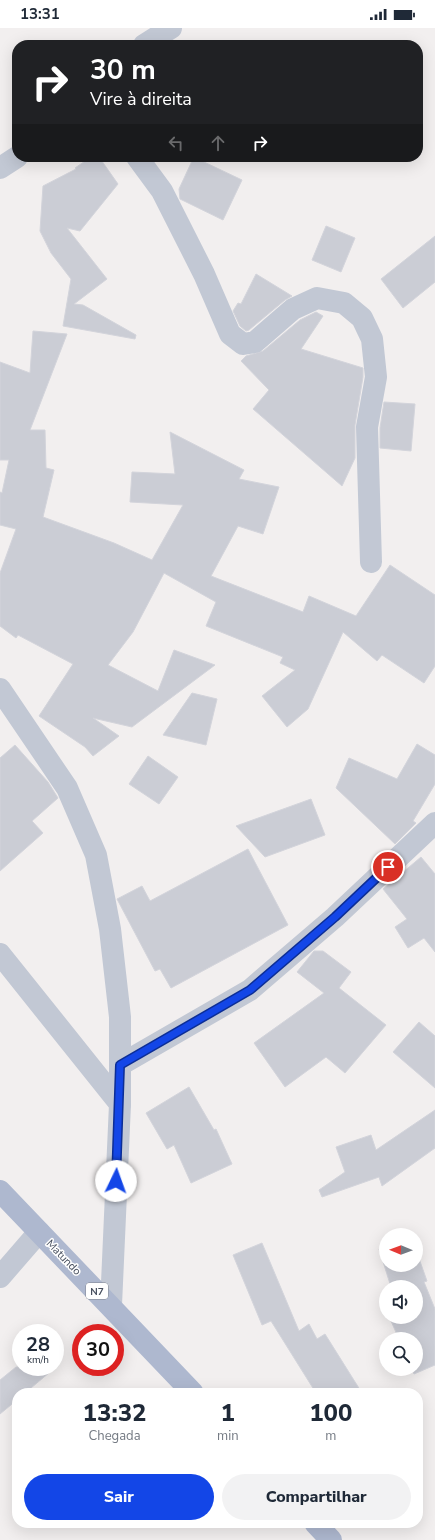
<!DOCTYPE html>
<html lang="pt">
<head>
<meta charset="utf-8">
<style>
  :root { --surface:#fff; --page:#f2f2f3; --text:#1f2937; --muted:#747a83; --accent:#1346e7 }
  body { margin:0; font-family:"Nunito Sans",sans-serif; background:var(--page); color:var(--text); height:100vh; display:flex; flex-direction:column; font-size:15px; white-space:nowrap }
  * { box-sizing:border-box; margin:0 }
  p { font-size:13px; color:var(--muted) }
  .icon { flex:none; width:22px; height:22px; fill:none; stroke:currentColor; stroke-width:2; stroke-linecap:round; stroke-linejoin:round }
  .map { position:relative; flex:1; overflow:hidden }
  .panel { position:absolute; left:12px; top:1360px; width:411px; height:140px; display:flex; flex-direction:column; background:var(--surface); border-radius:16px; box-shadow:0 4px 16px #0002 }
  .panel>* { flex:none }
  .banner { position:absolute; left:12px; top:12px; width:411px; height:122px; border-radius:16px; box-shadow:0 4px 16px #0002; background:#202124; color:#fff; overflow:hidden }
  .needle { width:26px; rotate:271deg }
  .controls { position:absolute; left:379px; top:1200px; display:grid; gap:8px }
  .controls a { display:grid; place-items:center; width:44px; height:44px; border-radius:50%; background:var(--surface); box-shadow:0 4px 16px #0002; font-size:20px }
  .speed { position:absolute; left:12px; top:1296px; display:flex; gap:8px; font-size:20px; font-weight:700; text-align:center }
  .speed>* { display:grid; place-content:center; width:52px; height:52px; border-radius:50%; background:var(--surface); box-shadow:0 4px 16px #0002; line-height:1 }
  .speed small { font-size:10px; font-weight:400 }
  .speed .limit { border:6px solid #d22; background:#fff; color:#111 }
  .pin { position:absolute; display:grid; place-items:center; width:34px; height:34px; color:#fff; margin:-17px; border:2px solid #fff; border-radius:50%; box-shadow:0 1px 4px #0007 }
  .me { position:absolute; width:44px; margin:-22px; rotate:3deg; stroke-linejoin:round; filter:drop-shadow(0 0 3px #0008) }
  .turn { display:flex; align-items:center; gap:14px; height:84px; padding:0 12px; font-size:18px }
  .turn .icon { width:52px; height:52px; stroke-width:2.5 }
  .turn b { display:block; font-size:28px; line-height:34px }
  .lanes { display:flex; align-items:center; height:38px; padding:0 12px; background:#0003; justify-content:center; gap:20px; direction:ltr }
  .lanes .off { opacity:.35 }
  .eta { display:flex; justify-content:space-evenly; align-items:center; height:68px; text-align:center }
  .eta b { font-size:24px; font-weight:800; line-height:28px }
  .cta { display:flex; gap:8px; margin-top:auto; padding:8px 12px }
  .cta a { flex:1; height:46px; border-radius:24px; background:var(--accent); color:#fff; font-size:16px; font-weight:800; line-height:46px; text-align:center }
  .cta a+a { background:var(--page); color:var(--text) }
  .status { display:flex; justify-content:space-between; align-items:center; height:28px; padding:0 20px; background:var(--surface); direction:ltr }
  .status svg { height:11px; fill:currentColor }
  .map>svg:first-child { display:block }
  .building { fill:#cbcdd5; stroke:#d3d4db }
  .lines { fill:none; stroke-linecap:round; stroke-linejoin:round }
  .minor { stroke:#c2c8d4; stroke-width:22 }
  .primary { stroke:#aeb8cf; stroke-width:22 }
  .route-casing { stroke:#0c2e96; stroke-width:10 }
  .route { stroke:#1346e7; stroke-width:7 }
  .labels { text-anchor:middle; stroke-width:3; stroke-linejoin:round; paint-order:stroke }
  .shield { fill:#fff; stroke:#7e838e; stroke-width:1 }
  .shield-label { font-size:10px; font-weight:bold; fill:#464e5d }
  .street-label { font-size:11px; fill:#464e5d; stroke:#fff }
</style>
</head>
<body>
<div class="status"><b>13:31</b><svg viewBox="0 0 49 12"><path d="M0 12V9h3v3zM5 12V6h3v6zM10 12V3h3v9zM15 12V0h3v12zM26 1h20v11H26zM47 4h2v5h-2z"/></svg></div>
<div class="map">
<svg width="435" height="1512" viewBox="0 0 435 1512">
  <rect width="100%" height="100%" fill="#f2efef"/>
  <g class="building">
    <path d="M 91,129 L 99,129 L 118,156 L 80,203 L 67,200 L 107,251 L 74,276 L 83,277 L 136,307 L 135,311 L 63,298 L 71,251 L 51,225 L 40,203 L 43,158 L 76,141 L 75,140 Z"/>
    <path d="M 192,133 L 202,133 L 242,152 L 223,192 L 180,171 L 179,161 Z"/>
    <path d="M 326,198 L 355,210 L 341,244 L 312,232 Z"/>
    <path d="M 435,208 L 435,254 L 403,280 L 381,251 Z"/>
    <path d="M 256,246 L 292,268 L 285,272 L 249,302 L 246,303 L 240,298 L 233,283 L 238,275 L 241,276 Z"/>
    <path d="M 316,284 L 323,288 L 301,321 L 363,340 L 363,349 L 355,397 L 355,430 L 342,458 L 253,381 L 269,362 L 241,333 L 246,328 L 263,323 L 300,292 Z"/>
    <path d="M 33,303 L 67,306 L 30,402 L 45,402 L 46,440 L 54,442 L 43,489 L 114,515 L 152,532 L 183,477 L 130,474 L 132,444 L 175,446 L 170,404 L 244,442 L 239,451 L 279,459 L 263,506 L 238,498 L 211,548 L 303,584 L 309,568 L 356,588 L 390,537 L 435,567 L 435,638 L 424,655 L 382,627 L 377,633 L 343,604 L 308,681 L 287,699 L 262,668 L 295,642 L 280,635 L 283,629 L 206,598 L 216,574 L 164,545 L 133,604 L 108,637 L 158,663 L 174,622 L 215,637 L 132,699 L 93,690 L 119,708 L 93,728 L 85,719 L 39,688 L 73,636 L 18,607 L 16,610 L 0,598 L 0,545 L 16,501 L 0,497 L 0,464 L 2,465 L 9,432 L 0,432 L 0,334 L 30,345 Z"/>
    <path d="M 384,374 L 415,376 L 411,423 L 380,420 L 380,400 Z"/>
    <path d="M 192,665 L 217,671 L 206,717 L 163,707 Z"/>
    <path d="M 417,716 L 435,727 L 435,756 L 413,793 L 416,795 L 395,816 L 336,760 L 349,730 L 397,751 Z"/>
    <path d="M 15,717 L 48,754 L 58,770 L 32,793 L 43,805 L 0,843 L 0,730 Z"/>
    <path d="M 148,728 L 178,749 L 159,776 L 129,756 Z"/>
    <path d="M 311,771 L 325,807 L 265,829 L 236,798 Z"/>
    <path d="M 248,821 L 288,897 L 171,960 L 160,941 L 155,943 L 117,871 L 142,858 L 150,873 Z"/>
    <path d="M 421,829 L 435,846 L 435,924 L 424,910 L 408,920 L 395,899 L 407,891 L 383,861 Z"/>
    <path d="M 314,923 L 323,923 L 351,944 L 339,960 L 386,997 L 345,1045 L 326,1029 L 285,1059 L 254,1015 L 324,965 L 297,944 Z"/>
    <path d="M 419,994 L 435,1008 L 435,1060 L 393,1024 Z"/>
    <path d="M 189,1059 L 214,1102 L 216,1101 L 232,1136 L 191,1155 L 174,1117 L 167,1121 L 146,1085 Z"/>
    <path d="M 435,1082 L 435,1120 L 382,1158 L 379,1149 L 322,1169 L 319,1162 L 345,1144 L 336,1119 L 371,1107 L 376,1122 Z"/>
    <path d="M 262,1215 L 299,1303 L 309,1296 L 317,1311 L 325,1306 L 362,1365 L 316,1365 L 271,1293 L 262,1297 L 233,1227 Z"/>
    <path d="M 386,1219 L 386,1237 L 416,1237 L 416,1222 L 427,1253 L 424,1254 L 435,1281 L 435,1337 L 414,1346 L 412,1341 L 416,1341 L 416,1311 L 399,1311 L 391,1293 L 399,1289 L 416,1289 L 416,1259 L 391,1259 L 379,1221 Z"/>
    <path d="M 16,1339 L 56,1339 L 25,1365 L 17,1365 L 17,1372 L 0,1386 L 0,1352 Z"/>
  </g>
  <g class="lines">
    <g class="minor">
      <path d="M 144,17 L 171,0"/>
      <path d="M 137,129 L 162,163 L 204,246 L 230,306 L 243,316 L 255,314 L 293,281 L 317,270 L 344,275 L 362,290 L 372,311 L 376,349 L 367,399 L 371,534"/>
      <path d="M 0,140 L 17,129"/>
      <path d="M 0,661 L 67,760 L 96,827 L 110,901 L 120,989 L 120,1076"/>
      <path d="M 0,926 L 120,1076 L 111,1277"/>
      <path d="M 120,1037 L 250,962 L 335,889 L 435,795"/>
      <path d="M 0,1249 L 39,1204"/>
    </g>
    <g class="primary">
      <path d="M 0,1163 L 193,1365"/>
      <path d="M 315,1495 L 331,1512"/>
    </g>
  </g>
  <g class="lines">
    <g class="route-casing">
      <path id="route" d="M 116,1153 L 120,1037 L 250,962 L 335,889 L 388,839"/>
    </g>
    <use href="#route" class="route"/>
  </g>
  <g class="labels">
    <rect class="shield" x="86" y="1255" width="22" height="16" rx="3"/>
    <g class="shield-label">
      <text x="97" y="1267">N7</text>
    </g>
    <g class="street-label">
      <text transform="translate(64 1229) rotate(46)" y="4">Matundo</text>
    </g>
  </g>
</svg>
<div class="controls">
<a><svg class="needle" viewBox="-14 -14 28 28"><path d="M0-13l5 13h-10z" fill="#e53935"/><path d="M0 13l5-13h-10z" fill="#747a83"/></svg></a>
<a><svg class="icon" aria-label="sound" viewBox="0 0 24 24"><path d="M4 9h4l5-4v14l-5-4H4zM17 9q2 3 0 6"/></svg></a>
<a><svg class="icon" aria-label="search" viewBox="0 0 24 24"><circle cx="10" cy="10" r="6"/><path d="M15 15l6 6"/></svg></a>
</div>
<div class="speed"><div>28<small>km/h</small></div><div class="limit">30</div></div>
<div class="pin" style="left:388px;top:839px;background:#d93025"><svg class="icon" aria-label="arrive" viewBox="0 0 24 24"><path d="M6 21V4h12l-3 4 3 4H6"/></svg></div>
<svg class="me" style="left:116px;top:1153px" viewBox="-20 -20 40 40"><circle r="19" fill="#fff"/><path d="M0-13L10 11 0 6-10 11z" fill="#1346e7"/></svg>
<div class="banner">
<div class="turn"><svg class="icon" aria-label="right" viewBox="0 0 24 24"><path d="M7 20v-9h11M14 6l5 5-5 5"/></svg><div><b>30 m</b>Vire à direita</div></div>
<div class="lanes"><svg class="icon off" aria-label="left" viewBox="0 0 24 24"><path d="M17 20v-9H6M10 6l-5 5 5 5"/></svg><svg class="icon off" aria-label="ahead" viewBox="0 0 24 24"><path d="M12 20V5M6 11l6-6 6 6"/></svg><svg class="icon" aria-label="right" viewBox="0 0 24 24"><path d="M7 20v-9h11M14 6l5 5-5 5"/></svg></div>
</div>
<section class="panel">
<div class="eta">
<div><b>13:32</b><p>Chegada</p></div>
<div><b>1</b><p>min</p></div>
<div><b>100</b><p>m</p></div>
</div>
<div class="cta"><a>Sair</a><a>Compartilhar</a></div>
</section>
</div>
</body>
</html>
